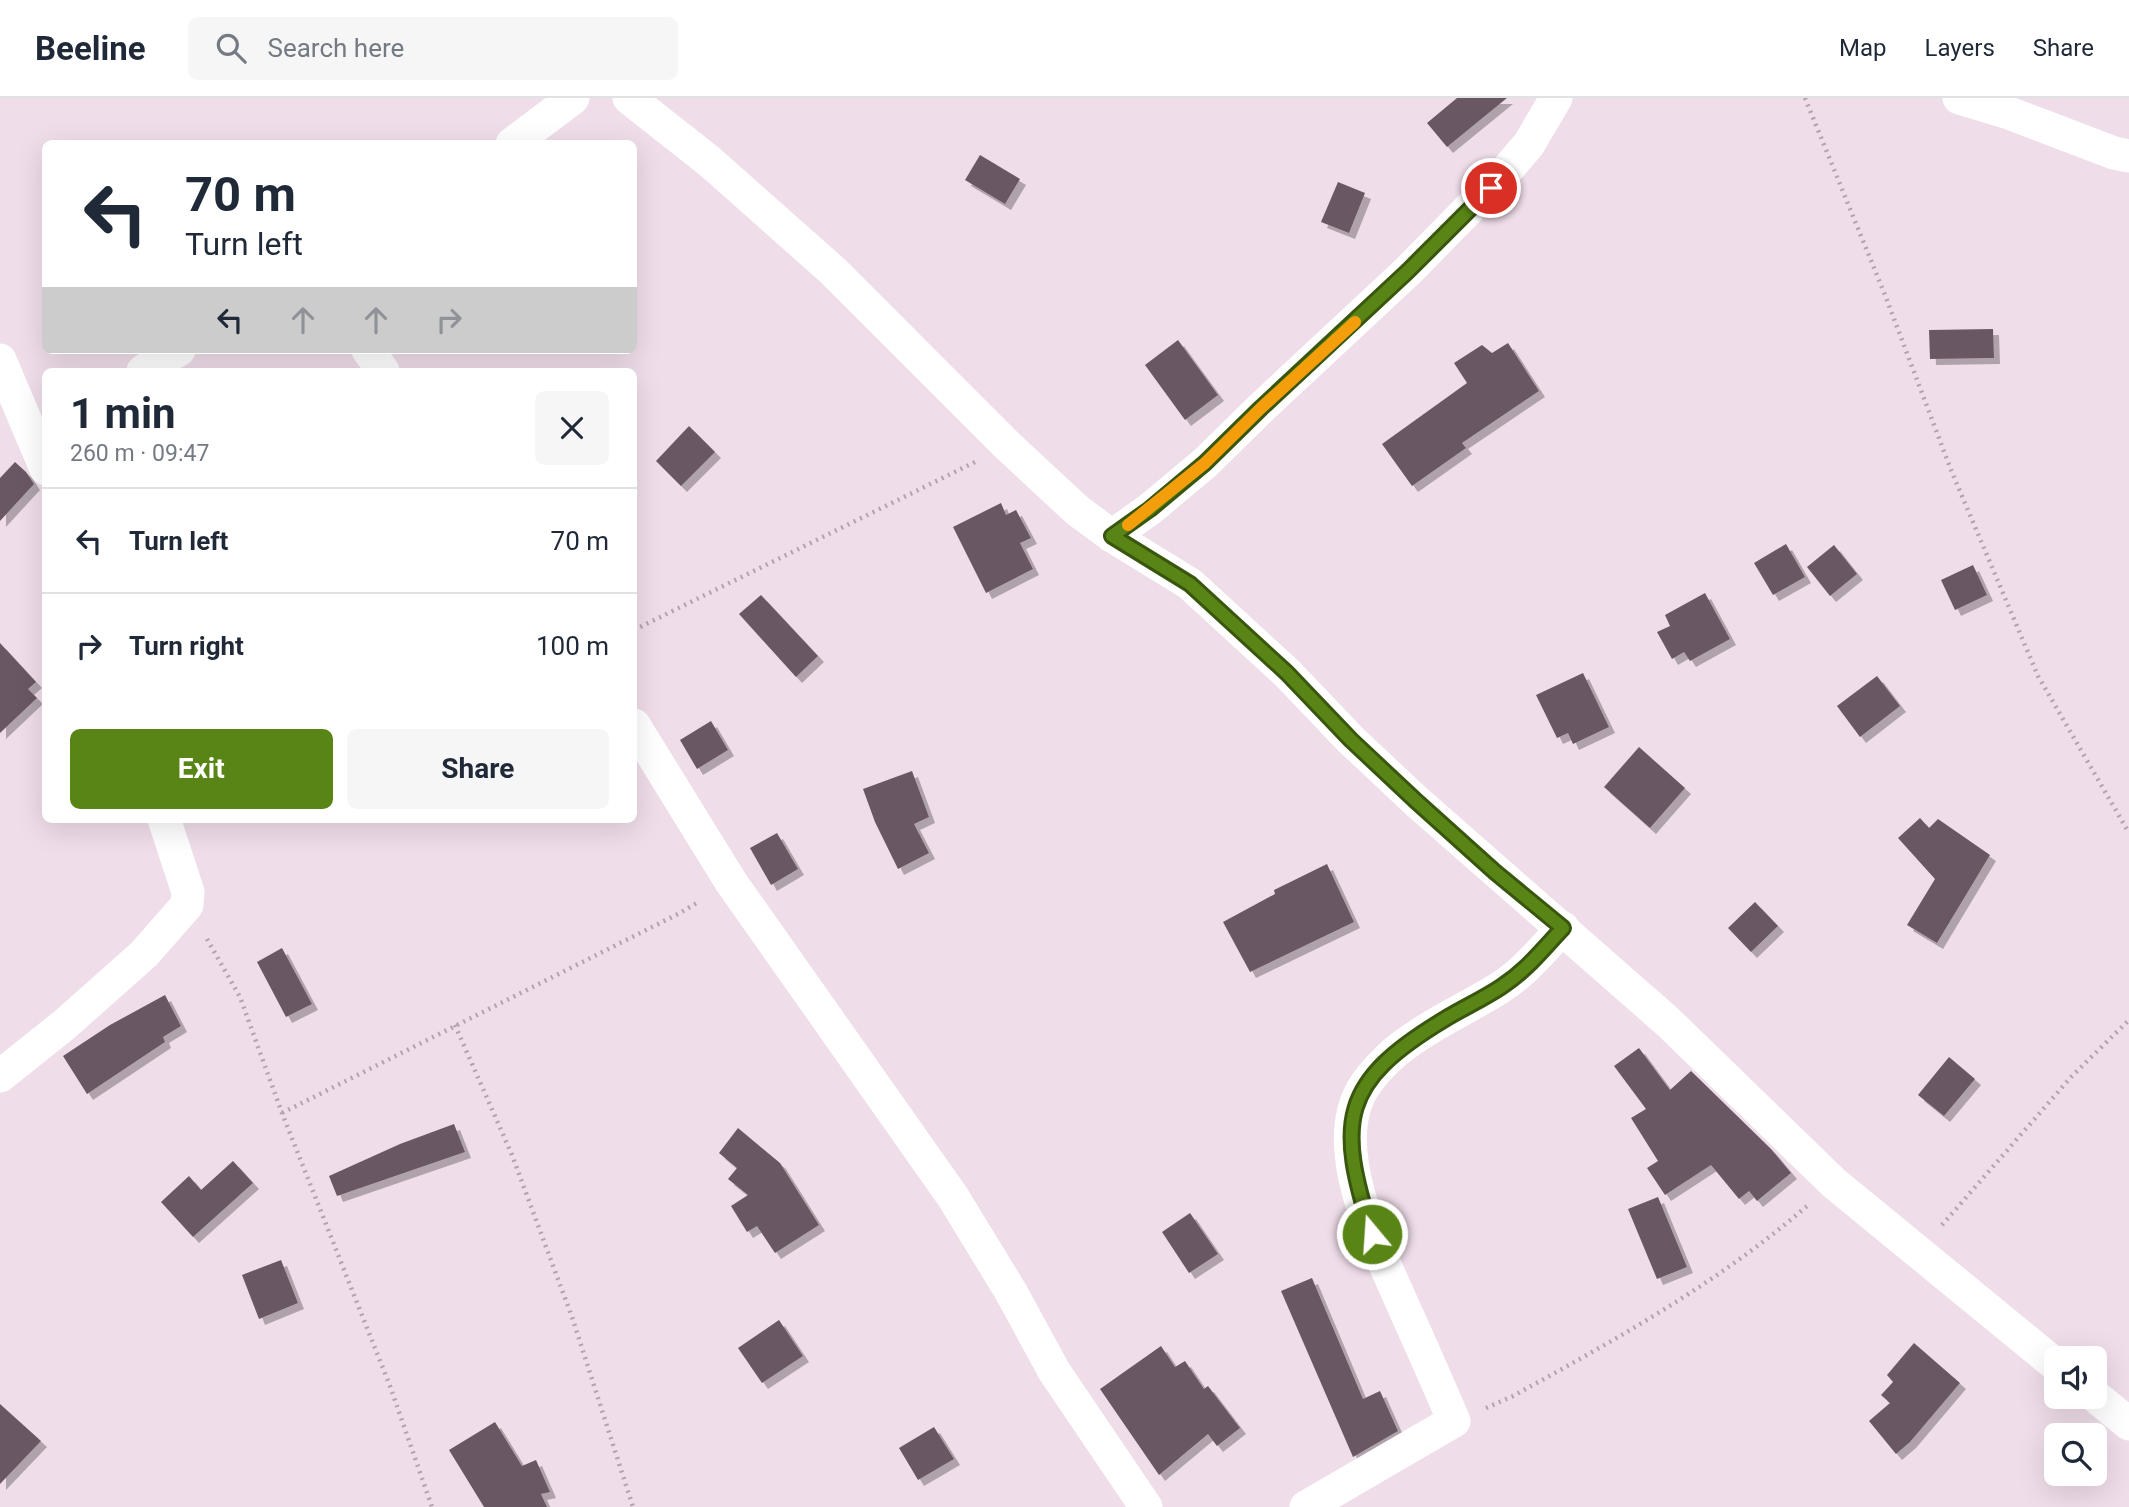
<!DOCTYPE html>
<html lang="en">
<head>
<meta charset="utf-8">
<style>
  :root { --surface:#fff; --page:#f6f6f7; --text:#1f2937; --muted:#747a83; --line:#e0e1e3; --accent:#588515 }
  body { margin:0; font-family:Roboto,sans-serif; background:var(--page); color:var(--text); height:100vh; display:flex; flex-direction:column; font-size:26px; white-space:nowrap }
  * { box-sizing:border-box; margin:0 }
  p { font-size:23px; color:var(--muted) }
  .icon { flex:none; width:38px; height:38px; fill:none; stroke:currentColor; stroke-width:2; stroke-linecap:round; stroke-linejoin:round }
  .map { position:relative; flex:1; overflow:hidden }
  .side { position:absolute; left:42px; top:270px; width:595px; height:455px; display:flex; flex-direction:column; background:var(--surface); border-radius:10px; box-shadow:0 7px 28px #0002 }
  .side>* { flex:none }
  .hud { position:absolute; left:42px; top:42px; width:595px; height:214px; border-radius:10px; box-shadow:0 7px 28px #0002; background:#fff; color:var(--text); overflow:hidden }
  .controls { position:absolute; left:2044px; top:1248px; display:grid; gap:14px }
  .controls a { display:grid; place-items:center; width:63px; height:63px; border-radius:10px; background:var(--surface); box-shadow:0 7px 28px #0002; font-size:35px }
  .pin { position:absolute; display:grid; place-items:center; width:60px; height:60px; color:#fff; margin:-30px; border:4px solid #fff; border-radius:50%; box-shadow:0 2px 7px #0007 }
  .me { position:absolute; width:77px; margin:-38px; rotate:342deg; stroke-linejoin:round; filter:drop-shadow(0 0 5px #0008) }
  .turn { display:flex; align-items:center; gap:24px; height:147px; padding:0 28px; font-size:32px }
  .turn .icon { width:91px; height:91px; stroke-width:2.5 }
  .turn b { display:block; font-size:49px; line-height:60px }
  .lanes { display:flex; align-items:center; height:66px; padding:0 28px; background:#0003; justify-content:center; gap:35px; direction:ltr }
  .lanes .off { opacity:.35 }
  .round { display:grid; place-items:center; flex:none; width:74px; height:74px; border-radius:10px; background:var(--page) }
  .headline { display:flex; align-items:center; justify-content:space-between; height:119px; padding:0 28px }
  h1 { font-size:42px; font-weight:700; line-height:52px }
  .cta { display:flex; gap:14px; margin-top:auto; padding:14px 28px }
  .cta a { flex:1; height:80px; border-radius:10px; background:var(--accent); color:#fff; font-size:28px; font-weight:700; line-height:80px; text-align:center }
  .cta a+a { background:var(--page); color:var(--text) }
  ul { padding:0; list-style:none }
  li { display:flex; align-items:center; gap:21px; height:105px; padding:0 28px; border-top:2px solid var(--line) }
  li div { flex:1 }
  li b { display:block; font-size:26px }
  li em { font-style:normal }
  header { display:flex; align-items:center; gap:42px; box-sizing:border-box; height:98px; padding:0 35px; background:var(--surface); border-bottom:2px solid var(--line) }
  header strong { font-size:33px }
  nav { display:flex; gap:38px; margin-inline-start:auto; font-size:24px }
  .search { width:490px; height:63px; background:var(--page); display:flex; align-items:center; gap:18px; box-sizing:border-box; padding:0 24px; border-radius:10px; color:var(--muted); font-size:26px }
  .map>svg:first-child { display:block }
  .building { fill:#695963; filter:url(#shadow) }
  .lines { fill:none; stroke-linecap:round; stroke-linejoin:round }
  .path { stroke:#b2a3ad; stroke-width:4.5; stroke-dasharray:2 5; stroke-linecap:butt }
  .minor { stroke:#fff; stroke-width:33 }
  .route-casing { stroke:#39560e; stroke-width:18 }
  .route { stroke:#588515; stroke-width:12 }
  .slow { stroke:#f59e0b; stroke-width:12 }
</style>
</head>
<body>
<header>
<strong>Beeline</strong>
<div class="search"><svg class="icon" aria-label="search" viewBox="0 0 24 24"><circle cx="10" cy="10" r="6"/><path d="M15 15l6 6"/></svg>Search here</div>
<nav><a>Map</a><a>Layers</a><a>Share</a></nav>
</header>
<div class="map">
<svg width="2129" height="1409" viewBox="0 0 2129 1409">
  <defs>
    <filter id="shadow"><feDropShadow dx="6" dy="6" stdDeviation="0" flood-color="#0004"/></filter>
  </defs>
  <rect width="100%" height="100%" fill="#efdde9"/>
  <g class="building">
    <path d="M 1457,0 L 1507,0 L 1447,49 L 1427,25 Z"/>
    <path d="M 980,57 L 1020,81 L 1005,106 L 965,82 Z"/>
    <path d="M 1338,84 L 1365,95 L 1349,135 L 1321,124 Z"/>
    <path d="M 1993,231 L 1994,260 L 1930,261 L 1929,232 Z"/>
    <path d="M 1178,242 L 1218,297 L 1185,322 L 1145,267 Z"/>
    <path d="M 1508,245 L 1539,293 L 1462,345 L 1466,350 L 1412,388 L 1382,346 L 1467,285 L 1454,265 L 1482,247 L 1492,255 Z"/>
    <path d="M 689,328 L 715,354 L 681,388 L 656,363 Z"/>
    <path d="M 15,364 L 26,374 L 34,386 L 0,423 L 0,380 Z"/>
    <path d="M 1001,405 L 1006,417 L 1016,412 L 1031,440 L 1020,445 L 1033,471 L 986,495 L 953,429 Z"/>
    <path d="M 1786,446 L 1805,479 L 1773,497 L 1754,465 Z"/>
    <path d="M 1834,447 L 1857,476 L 1830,498 L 1807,469 Z"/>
    <path d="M 1973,467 L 1987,497 L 1955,512 L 1941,482 Z"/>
    <path d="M 1705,495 L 1730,541 L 1690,563 L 1684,554 L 1672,561 L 1657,534 L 1670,528 L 1665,517 Z"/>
    <path d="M 761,497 L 818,558 L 796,579 L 739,516 Z"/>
    <path d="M 0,545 L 36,584 L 28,591 L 37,600 L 0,635 Z"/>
    <path d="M 1583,575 L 1609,629 L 1573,646 L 1568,635 L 1557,640 L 1536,597 Z"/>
    <path d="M 1877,578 L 1900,608 L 1860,639 L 1837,608 Z"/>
    <path d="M 711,623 L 728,652 L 697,671 L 680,642 Z"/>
    <path d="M 1639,649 L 1685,690 L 1650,730 L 1604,689 Z"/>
    <path d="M 912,673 L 929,719 L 914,726 L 929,755 L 898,771 L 875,724 L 863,691 Z"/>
    <path d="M 1920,720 L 1929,730 L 1938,721 L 1990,757 L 1937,845 L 1907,827 L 1935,781 L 1898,740 Z"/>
    <path d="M 777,735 L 798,771 L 771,787 L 750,750 Z"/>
    <path d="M 1327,766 L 1354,824 L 1250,874 L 1223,824 L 1275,796 L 1274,792 Z"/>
    <path d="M 1755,804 L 1778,828 L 1751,854 L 1728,830 Z"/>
    <path d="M 282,850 L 312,906 L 286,919 L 257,864 Z"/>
    <path d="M 165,897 L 181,928 L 163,939 L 165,944 L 87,996 L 63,958 L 110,927 Z"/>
    <path d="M 1639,950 L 1670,992 L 1691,973 L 1771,1051 L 1791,1075 L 1757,1103 L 1749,1093 L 1739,1101 L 1711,1067 L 1665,1097 L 1647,1070 L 1658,1063 L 1631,1020 L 1646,1011 L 1614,968 Z"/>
    <path d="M 1949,959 L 1975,981 L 1944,1018 L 1918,997 Z"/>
    <path d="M 454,1026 L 465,1054 L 337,1098 L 329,1078 L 400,1046 Z"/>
    <path d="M 738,1030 L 780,1065 L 819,1127 L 775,1155 L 757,1128 L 747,1134 L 731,1108 L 748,1097 L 728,1081 L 737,1070 L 719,1055 Z"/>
    <path d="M 233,1063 L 253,1085 L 193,1139 L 161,1104 L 189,1078 L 201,1092 Z"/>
    <path d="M 1658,1099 L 1687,1169 L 1657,1181 L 1628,1111 Z"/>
    <path d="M 1190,1115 L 1218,1156 L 1189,1175 L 1162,1134 Z"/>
    <path d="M 281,1162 L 298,1205 L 259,1221 L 242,1177 Z"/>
    <path d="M 1312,1180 L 1363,1301 L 1380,1293 L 1398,1333 L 1353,1359 L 1281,1193 Z"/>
    <path d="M 779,1222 L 803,1258 L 762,1285 L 738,1250 Z"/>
    <path d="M 1914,1245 L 1960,1285 L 1910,1344 L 1896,1356 L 1869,1323 L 1890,1305 L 1881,1297 L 1893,1284 L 1887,1277 Z"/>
    <path d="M 1161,1248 L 1175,1269 L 1185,1263 L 1204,1291 L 1208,1288 L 1240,1330 L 1217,1348 L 1208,1336 L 1159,1377 L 1100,1291 Z"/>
    <path d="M 0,1306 L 41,1343 L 0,1386 Z"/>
    <path d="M 495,1324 L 522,1368 L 536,1362 L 550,1394 L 541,1396 L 547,1409 L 484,1409 L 449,1352 Z"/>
    <path d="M 934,1329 L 954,1361 L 918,1382 L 899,1350 Z"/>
  </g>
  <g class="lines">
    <g class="path">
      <path d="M 1805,0 L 1885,197 L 1951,372 L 2038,578 L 2129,735"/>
      <path d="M 634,532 L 975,364"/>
      <path d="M 207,841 L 240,899 L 282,1015 L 390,1288 L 432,1409"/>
      <path d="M 455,927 L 512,1057 L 572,1219 L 633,1409"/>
      <path d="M 282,1015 L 680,815 L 700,803"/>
      <path d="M 1942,1127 L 2072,978 L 2129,922"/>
      <path d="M 1486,1310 L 1513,1298 C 1615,1242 1718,1185 1807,1108"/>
    </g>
    <g class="minor">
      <path d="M 629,0 L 709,63 L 833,173 L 1008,348 L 1078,413 L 1112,438 L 1190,486 L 1287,575 L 1351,642 L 1416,703 L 1668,924 L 1834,1085 L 2056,1267"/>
      <path d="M 1959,0 L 2009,15 L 2114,55 L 2129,58"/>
      <path d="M 512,46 L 573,0"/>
      <path d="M 368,252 L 383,273"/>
      <path d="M 0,262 L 46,371"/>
      <path d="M 143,273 L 179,252"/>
      <path d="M 1112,438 L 1150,411 L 1205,365 L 1261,310 L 1408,173 L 1507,72 L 1529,46 L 1556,0"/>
      <path d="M 634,627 L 731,784 L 953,1099 L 1011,1194 L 1054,1273 L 1146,1409"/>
      <path d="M 0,978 L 64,927 L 144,856 L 187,807 L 188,794 L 164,721"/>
      <path d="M 2095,1298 L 2129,1326"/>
      <path d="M 1306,1409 L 1454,1323 C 1438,1286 1422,1249 1405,1212 C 1381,1156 1334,1067 1356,1005 C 1363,985 1379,969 1394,955 C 1425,929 1464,912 1498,891 C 1525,874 1541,853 1563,830"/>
    </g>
  </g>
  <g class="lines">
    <g class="route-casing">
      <path id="route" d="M 1372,1136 C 1336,1023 1340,984 1445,921 C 1463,910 1483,901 1501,889 C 1528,871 1541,853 1563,830 L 1495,774 L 1416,703 L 1351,642 L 1287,575 L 1190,486 L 1112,438 L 1150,411 L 1205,365 L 1261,310 L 1408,173 L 1491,90"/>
    </g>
    <use href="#route" class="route"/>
    <path class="slow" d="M 1128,427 L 1205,365 L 1261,310 L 1355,224"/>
  </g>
</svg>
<div class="controls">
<a><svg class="icon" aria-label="sound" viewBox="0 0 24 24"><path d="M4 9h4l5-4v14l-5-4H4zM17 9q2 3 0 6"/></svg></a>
<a><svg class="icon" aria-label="search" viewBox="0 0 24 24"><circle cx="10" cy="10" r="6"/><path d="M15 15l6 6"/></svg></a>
</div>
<div class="pin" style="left:1491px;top:90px;background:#d93025"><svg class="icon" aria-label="arrive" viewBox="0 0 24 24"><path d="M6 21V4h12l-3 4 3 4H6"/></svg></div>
<svg class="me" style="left:1372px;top:1136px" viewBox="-20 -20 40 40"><circle r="17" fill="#588515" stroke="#fff" stroke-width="3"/><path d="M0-11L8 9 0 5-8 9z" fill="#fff"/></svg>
<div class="hud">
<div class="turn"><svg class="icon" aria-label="left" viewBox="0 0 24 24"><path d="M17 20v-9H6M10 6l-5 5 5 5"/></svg><div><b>70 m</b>Turn left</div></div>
<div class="lanes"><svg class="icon" aria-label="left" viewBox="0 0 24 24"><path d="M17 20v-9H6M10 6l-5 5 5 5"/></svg><svg class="icon off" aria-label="ahead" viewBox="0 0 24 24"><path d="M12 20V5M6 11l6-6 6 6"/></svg><svg class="icon off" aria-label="ahead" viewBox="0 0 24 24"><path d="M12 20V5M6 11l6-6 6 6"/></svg><svg class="icon off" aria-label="right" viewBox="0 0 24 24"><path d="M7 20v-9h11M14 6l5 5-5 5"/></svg></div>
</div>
<section class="side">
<div class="headline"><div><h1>1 min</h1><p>260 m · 09:47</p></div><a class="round"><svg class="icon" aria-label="close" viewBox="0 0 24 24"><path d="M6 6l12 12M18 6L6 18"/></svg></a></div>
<ul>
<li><svg class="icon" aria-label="left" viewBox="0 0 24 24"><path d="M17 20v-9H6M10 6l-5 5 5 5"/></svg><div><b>Turn left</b></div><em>70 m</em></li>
<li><svg class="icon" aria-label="right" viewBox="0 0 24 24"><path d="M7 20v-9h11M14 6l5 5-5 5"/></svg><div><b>Turn right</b></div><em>100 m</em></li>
</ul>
<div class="cta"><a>Exit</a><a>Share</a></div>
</section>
</div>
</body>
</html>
